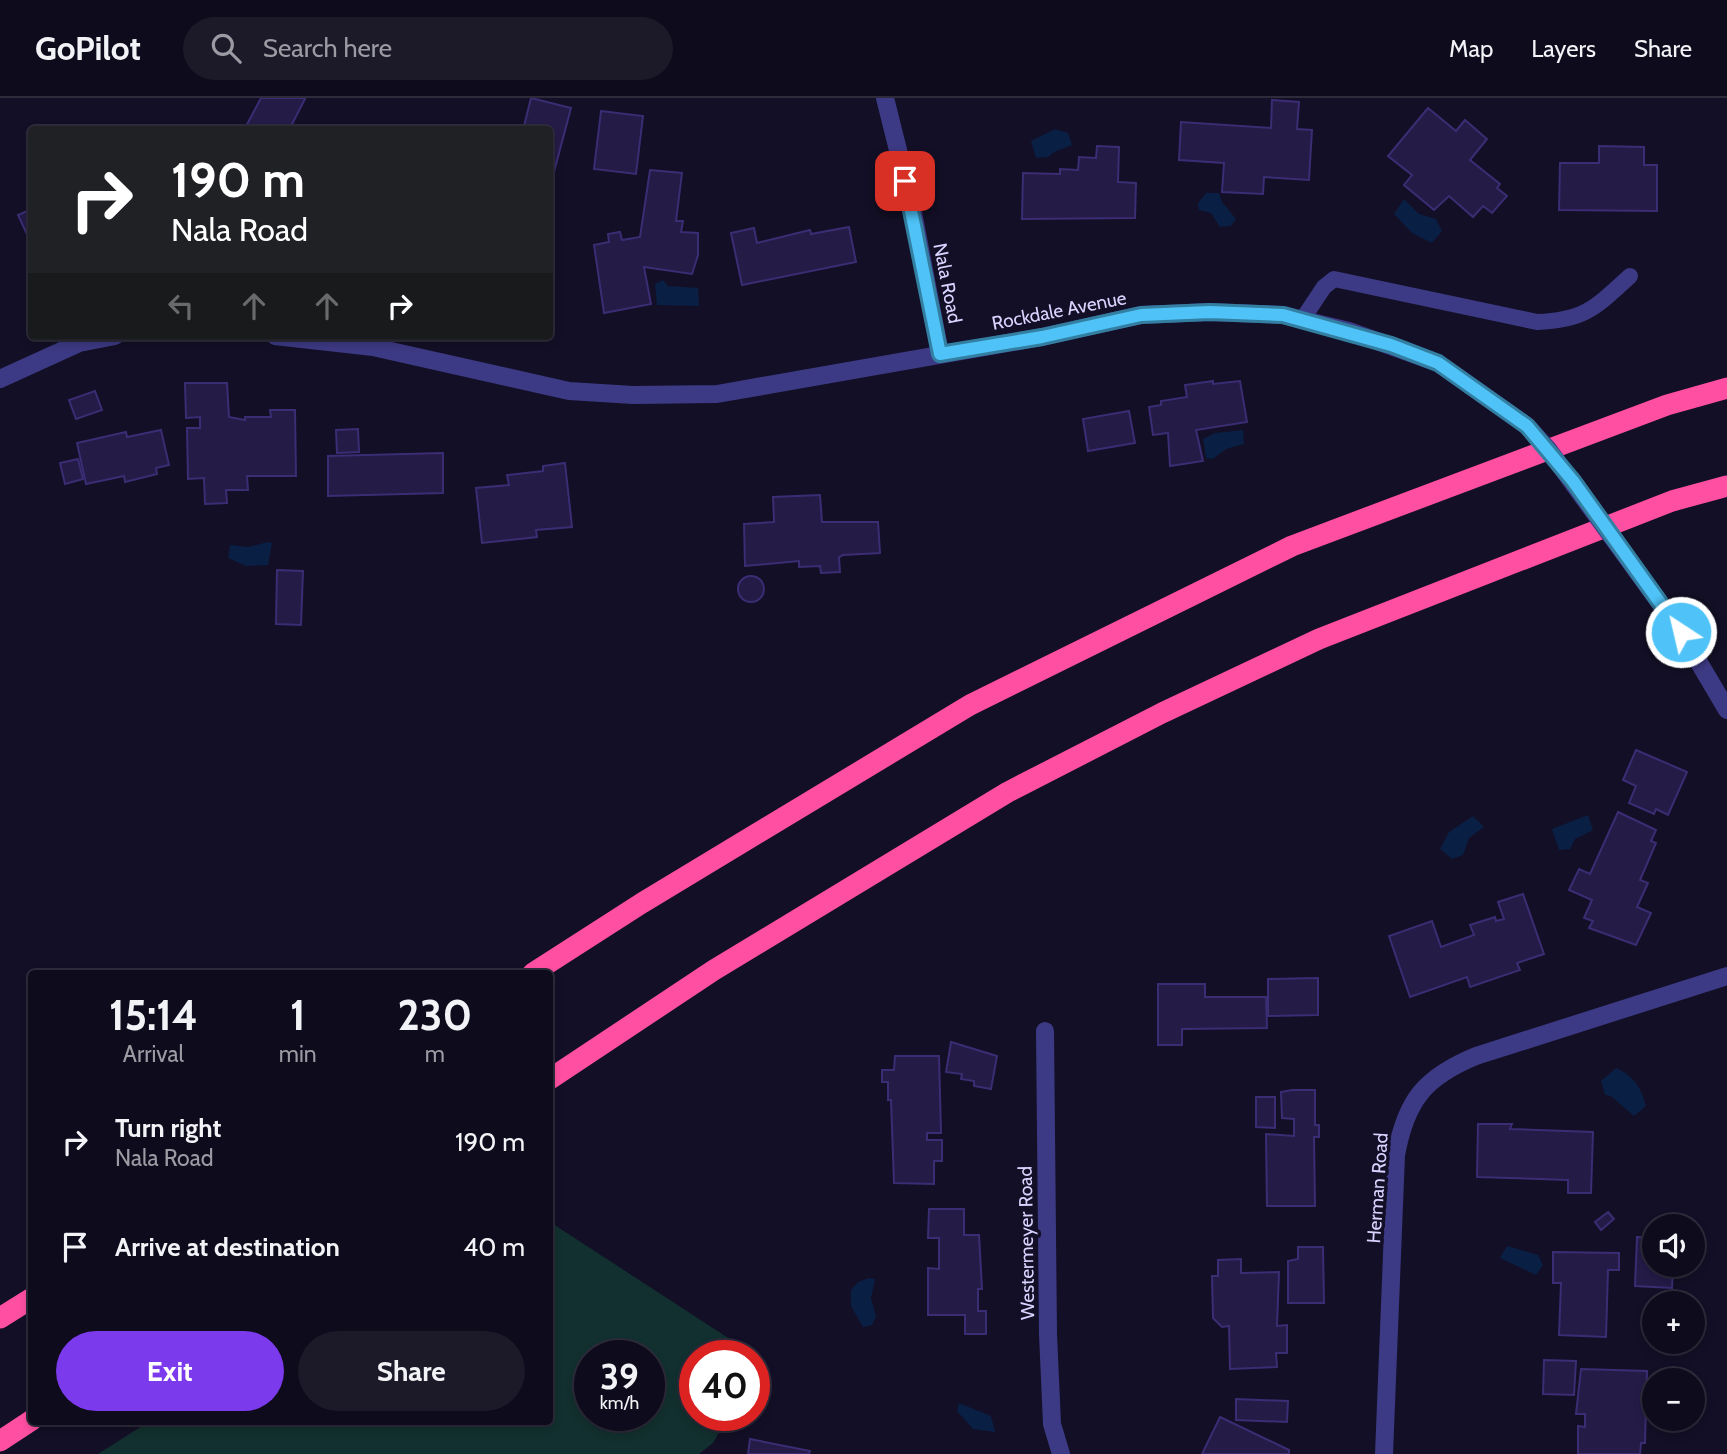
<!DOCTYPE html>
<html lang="en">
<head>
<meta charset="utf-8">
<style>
  :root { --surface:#0e0b1c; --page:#1c1929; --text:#f1f3f6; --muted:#9b9ba3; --line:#2e2b3b; --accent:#7c3aed }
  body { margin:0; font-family:Cabin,sans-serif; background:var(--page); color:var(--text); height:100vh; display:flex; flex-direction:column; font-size:26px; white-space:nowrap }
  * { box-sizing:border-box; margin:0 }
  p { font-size:23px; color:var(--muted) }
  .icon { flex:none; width:38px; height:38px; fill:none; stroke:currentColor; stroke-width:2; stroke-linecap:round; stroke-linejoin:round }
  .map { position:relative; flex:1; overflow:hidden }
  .details { position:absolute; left:28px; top:872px; width:525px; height:455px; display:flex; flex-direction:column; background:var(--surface); border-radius:7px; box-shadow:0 4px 10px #0003,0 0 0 2px var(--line) }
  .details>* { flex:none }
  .banner { position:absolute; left:28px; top:28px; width:525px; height:214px; border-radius:7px; box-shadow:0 4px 10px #0003,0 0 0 2px var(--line); background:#202124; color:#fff; overflow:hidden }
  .tools { position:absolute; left:1642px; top:1116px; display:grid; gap:14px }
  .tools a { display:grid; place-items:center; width:63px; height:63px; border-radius:50%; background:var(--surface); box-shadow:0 4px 10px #0003,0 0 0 2px var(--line); font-size:35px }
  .speed { position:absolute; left:574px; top:1242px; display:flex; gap:14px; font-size:35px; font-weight:700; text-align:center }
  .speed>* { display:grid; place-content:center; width:91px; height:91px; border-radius:50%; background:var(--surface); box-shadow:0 4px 10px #0003,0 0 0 2px var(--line); line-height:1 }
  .speed small { font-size:18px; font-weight:400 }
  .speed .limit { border:10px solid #d22; background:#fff; color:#111 }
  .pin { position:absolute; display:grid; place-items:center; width:60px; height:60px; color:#fff; margin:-30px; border-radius:14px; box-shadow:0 4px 10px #0006 }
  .me { position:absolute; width:77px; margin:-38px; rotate:325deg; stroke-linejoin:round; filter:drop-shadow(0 0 5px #0008) }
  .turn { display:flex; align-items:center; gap:24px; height:147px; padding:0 28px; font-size:32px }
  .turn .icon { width:91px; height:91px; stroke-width:2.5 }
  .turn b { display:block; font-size:49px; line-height:60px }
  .lanes { display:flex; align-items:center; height:66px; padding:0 28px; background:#0003; justify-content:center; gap:35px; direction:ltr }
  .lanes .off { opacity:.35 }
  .eta { display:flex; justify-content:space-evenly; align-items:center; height:119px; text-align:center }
  .eta b { font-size:42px; font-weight:700; line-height:49px }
  .primary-button { display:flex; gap:14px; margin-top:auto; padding:14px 28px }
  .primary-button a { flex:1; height:80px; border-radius:42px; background:var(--accent); color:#fff; font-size:28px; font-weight:700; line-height:80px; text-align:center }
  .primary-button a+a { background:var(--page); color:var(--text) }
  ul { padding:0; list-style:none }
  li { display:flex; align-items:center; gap:21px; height:105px; padding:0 28px }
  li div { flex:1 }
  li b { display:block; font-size:26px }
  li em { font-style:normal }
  header { display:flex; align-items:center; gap:42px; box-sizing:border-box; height:98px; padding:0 35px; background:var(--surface); border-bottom:2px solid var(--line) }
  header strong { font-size:33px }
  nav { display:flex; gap:38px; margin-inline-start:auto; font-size:24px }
  .search { width:490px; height:63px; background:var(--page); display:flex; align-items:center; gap:18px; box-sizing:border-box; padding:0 24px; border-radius:38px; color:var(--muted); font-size:26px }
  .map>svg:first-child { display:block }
  .green { fill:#12302f; fill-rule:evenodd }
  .water { fill:#0a1f44 }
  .building { fill:#241b47; stroke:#3b2d73; stroke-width:2 }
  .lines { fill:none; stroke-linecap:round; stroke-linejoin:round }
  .service { stroke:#3d3a85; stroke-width:16 }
  .minor { stroke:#3d3a85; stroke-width:18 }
  .tertiary { stroke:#3d3a85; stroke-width:18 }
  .motorway { stroke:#ff4fa3; stroke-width:21 }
  .tertiary-bridge { stroke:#3d3a85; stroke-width:18 }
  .route-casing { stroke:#337fa1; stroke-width:18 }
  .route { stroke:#4fc3f7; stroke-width:12 }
  .labels { text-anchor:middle; stroke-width:7; stroke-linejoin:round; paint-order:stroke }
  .street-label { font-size:19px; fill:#d9d4ff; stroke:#130f26 }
</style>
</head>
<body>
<header>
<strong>GoPilot</strong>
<div class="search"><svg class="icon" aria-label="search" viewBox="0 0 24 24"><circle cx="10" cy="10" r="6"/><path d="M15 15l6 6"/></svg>Search here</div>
<nav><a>Map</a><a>Layers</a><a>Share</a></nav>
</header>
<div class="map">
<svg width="1727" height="1356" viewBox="0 0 1727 1356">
  <rect width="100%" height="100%" fill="#130f26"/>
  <path class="green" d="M 550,1124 L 759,1260 L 754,1268 L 754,1258 L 695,1258 L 695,1318 L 728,1318 L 713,1345 L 699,1356 L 98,1356 L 150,1323 L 550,1323 ZM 590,1258 L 649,1258 L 649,1318 L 590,1318 Z"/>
  <g class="water">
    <path d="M 1055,31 L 1068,35 L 1072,47 L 1054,54 L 1048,59 L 1036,60 L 1031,43 Z"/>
    <path d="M 1206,95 L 1219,95 L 1222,104 L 1236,121 L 1231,128 L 1220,129 L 1211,115 L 1199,112 L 1198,105 Z"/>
    <path d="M 1404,101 L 1419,116 L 1436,121 L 1442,133 L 1432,145 L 1412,135 L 1394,116 Z"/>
    <path d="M 663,182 L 668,188 L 698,190 L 699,208 L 657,207 L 655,186 Z"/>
    <path d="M 1243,332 L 1244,346 L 1226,351 L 1213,361 L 1206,360 L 1203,341 L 1215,335 Z"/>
    <path d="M 268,444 L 272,445 L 268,467 L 246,468 L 228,460 L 230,447 L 248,449 Z"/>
    <path d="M 1588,717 L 1593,732 L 1575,741 L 1570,751 L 1559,752 L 1552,731 Z"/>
    <path d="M 1473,718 L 1484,729 L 1469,740 L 1463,757 L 1452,761 L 1440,751 L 1449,734 Z"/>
    <path d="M 1616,970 C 1634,978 1641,989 1646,1008 L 1634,1018 L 1611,998 L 1605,997 L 1601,983 Z"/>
    <path d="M 1507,1148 L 1538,1157 L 1543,1167 L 1536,1177 L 1500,1160 Z"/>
    <path d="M 869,1180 L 875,1181 L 871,1200 L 876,1218 L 872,1227 L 863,1229 L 851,1208 L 851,1192 L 858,1184 Z"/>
    <path d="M 959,1305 L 991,1318 L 995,1334 L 973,1331 L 957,1313 Z"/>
  </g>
  <g class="building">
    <path d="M 261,0 L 303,0 L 305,1 L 289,32 L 244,32 Z"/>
    <path d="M 531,0 L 571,10 L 550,89 L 550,32 L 523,32 Z"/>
    <path d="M 1272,2 L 1299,4 L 1297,31 L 1312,32 L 1309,82 L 1264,79 L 1263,96 L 1222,94 L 1224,65 L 1179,62 L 1181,24 L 1271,30 Z"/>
    <path d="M 1428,10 L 1456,33 L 1465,22 L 1487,41 L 1470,62 L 1500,86 L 1497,90 L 1507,98 L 1492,115 L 1483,108 L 1473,119 L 1449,98 L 1434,112 L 1404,87 L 1412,77 L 1388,58 Z"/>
    <path d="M 601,13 L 643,18 L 636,76 L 594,71 Z"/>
    <path d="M 1097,48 L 1119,49 L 1118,84 L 1136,85 L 1135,120 L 1022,121 L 1023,75 L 1060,76 L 1060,71 L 1078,72 L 1079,59 L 1096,60 Z"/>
    <path d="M 1599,48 L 1644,49 L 1644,67 L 1657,67 L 1657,113 L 1559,112 L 1560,65 L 1599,65 Z"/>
    <path d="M 650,72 L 682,75 L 676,123 L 683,123 L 681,134 L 698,135 L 698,157 L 692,176 L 644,169 L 651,206 L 604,215 L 594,147 L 609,144 L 608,136 L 620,134 L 622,142 L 640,139 Z"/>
    <path d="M 32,111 L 32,147 L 18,117 Z"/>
    <path d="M 849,129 L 856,164 L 742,187 L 731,135 L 754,130 L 757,145 L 810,132 L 811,136 Z"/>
    <path d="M 1213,283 L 1213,286 L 1240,283 L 1247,324 L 1196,332 L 1203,363 L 1170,368 L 1168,335 L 1153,337 L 1149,309 L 1161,307 L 1161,303 L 1187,299 L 1185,287 Z"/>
    <path d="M 185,285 L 227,285 L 229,319 L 245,322 L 245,319 L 271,319 L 270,312 L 295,312 L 296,378 L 247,378 L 248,392 L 226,392 L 227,405 L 205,406 L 204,380 L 188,381 L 187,330 L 200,330 L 200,319 L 186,320 Z"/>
    <path d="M 95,293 L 102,312 L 76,321 L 69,302 Z"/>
    <path d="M 1129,313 L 1135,345 L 1088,353 L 1083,321 Z"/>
    <path d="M 358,331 L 359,354 L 337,355 L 336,332 Z"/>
    <path d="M 161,332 L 169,367 L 156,370 L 157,376 L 125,384 L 124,378 L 86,386 L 77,345 L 126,334 L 127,339 Z"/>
    <path d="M 443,355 L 443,395 L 328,398 L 328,358 Z"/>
    <path d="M 78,361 L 83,381 L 65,386 L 60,365 Z"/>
    <path d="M 565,365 L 572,429 L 536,432 L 537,439 L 482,445 L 476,390 L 509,387 L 507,377 L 543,373 L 543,368 Z"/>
    <path d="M 820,397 L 822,424 L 878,424 L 880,455 L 843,457 L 839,459 L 840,474 L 821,475 L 820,468 L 799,469 L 799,463 L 745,468 L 744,426 L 774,424 L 773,399 Z"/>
    <path d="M 277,472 L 303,473 L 301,527 L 276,526 Z"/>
    <circle cx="751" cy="491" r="13"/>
    <path d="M 1636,652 L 1687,674 L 1668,717 L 1656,711 L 1654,716 L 1629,705 L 1636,688 L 1623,682 Z"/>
    <path d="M 1618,714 L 1656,732 L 1651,743 L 1656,745 L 1640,782 L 1648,785 L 1637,809 L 1651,815 L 1636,847 L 1589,830 L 1593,823 L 1584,820 L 1592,802 L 1569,792 L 1579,771 L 1590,776 Z"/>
    <path d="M 1523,796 L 1544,856 L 1517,865 L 1520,872 L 1470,889 L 1467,879 L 1410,899 L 1389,838 L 1432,823 L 1441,849 L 1474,837 L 1470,827 L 1495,819 L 1496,823 L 1504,821 L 1498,804 Z"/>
    <path d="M 1318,880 L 1318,917 L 1268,918 L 1268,881 Z"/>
    <path d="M 1158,886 L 1205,886 L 1205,899 L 1266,899 L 1267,930 L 1182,931 L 1182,947 L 1158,947 Z"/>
    <path d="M 951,944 L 997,958 L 991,991 L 974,988 L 974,983 L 961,981 L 962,976 L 946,974 Z"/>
    <path d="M 895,958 L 939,958 L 941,1035 L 927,1035 L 927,1042 L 942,1042 L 942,1063 L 934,1063 L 934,1086 L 894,1085 L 891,1002 L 888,1002 L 888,984 L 882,984 L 882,972 L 894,972 Z"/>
    <path d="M 1292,992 L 1315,992 L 1315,1027 L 1319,1027 L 1319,1039 L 1314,1039 L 1315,1108 L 1267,1108 L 1266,1036 L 1294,1038 L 1294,1021 L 1282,1020 L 1281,994 Z"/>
    <path d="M 1256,999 L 1275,999 L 1275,1030 L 1256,1029 Z"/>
    <path d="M 1478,1026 L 1512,1026 L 1510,1031 L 1593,1034 L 1591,1095 L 1568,1095 L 1568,1082 L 1477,1079 Z"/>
    <path d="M 929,1111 L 964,1111 L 964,1137 L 979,1137 L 982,1191 L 978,1191 L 978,1213 L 986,1213 L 986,1236 L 965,1236 L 965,1217 L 928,1217 L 928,1170 L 939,1171 L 939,1140 L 928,1140 Z"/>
    <path d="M 1608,1114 L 1614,1121 L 1601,1132 L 1595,1124 Z"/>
    <path d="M 1637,1139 L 1654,1140 L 1654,1167 L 1673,1167 L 1672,1190 L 1635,1188 Z"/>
    <path d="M 1298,1149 L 1323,1149 L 1324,1205 L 1288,1205 L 1288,1163 L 1298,1161 Z"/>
    <path d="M 1553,1154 L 1619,1155 L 1619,1172 L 1608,1172 L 1606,1239 L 1559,1237 L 1561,1185 L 1553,1185 Z"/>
    <path d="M 1241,1161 L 1241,1175 L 1279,1174 L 1277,1228 L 1287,1227 L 1287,1255 L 1276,1255 L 1277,1269 L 1230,1271 L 1229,1228 L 1222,1229 L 1213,1220 L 1212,1178 L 1218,1178 L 1218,1162 Z"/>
    <path d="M 1544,1262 L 1576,1263 L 1574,1297 L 1543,1296 Z"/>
    <path d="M 1581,1271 L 1647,1273 L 1645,1345 L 1641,1345 L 1640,1356 L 1578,1356 L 1578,1328 L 1585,1329 L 1585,1316 L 1576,1316 Z"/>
    <path d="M 1236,1301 L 1288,1303 L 1287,1324 L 1236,1322 Z"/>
    <path d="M 1220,1319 L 1289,1352 L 1289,1356 L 1202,1356 Z"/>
    <path d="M 750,1341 L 810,1353 L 809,1356 L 748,1356 Z"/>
  </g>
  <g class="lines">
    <path class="service" d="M 1302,222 L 1324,189 L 1334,181 L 1537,224 C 1585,222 1595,210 1630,178"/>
    <g class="minor">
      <path d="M 1045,933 L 1048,1236 L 1052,1326 L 1061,1356"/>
      <path d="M 1384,1356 L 1396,1057 C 1406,1002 1425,979 1476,958 L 1727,878"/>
    </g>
    <g class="tertiary">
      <path d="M 885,0 L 911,104 L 940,255"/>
      <path d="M 275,238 L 373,249 L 569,293 L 633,297 L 717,296 L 1042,239 L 1141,217 L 1210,214 L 1283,217 L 1349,233 L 1438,265"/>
      <path d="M 0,281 L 79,245 L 115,238"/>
      <path d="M 1681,534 L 1727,612"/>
    </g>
    <g class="motorway">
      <path d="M 533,875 L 642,805 L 970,607 L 1292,448 L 1667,307 L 1727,290"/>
      <path d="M 550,981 L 714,872 L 1008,694 L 1162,615 L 1319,541 L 1672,403 L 1727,388"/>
      <path d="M 0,1220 L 32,1200"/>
      <path d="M 0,1343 L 32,1322"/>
    </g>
    <path class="tertiary-bridge" d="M 1438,265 L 1527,328 L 1548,351 L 1681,534"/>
  </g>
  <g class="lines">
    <g class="route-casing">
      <path id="route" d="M 905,83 L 940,256 L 1042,239 L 1141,217 L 1210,214 L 1283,217 L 1391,247 L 1438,265 L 1527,328 L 1573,383 L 1681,534"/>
    </g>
    <use href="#route" class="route"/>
  </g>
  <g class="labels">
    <g class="street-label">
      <text transform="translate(948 185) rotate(79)" y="7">Nala Road</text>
      <text transform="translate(1059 212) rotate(-11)" y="7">Rockdale Avenue</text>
      <text transform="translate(1377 1090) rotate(-86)" y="7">Herman Road</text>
      <text transform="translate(1026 1145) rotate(-91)" y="7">Westermeyer Road</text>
    </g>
  </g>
</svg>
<div class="tools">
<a><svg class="icon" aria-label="sound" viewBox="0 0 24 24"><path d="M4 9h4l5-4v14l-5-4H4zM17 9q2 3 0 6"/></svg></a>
<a>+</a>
<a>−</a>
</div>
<div class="speed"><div>39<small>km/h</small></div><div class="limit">40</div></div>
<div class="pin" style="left:905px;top:83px;background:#d93025"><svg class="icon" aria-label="arrive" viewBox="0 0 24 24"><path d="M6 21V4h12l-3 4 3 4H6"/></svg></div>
<svg class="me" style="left:1681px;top:534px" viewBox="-20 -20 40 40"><circle r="17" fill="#4fc3f7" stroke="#fff" stroke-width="3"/><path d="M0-11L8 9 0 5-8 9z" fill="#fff"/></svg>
<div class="banner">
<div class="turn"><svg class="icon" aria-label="right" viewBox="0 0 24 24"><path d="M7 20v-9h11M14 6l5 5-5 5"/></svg><div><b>190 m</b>Nala Road</div></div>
<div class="lanes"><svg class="icon off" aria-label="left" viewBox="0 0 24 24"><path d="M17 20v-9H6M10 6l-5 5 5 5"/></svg><svg class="icon off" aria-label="ahead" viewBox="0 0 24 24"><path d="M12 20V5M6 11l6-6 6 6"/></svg><svg class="icon off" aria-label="ahead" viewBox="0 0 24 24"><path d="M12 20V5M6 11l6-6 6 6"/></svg><svg class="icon" aria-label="right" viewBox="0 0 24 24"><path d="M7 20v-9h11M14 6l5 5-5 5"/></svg></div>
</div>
<section class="details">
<div class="eta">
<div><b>15:14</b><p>Arrival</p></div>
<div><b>1</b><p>min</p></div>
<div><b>230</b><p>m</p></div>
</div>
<ul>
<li><svg class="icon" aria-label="right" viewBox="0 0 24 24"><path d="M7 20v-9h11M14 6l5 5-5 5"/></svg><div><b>Turn right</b><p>Nala Road</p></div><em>190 m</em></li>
<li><svg class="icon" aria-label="arrive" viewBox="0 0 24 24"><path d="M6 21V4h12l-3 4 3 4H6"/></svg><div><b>Arrive at destination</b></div><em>40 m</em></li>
</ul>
<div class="primary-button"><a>Exit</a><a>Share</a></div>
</section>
</div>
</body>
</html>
